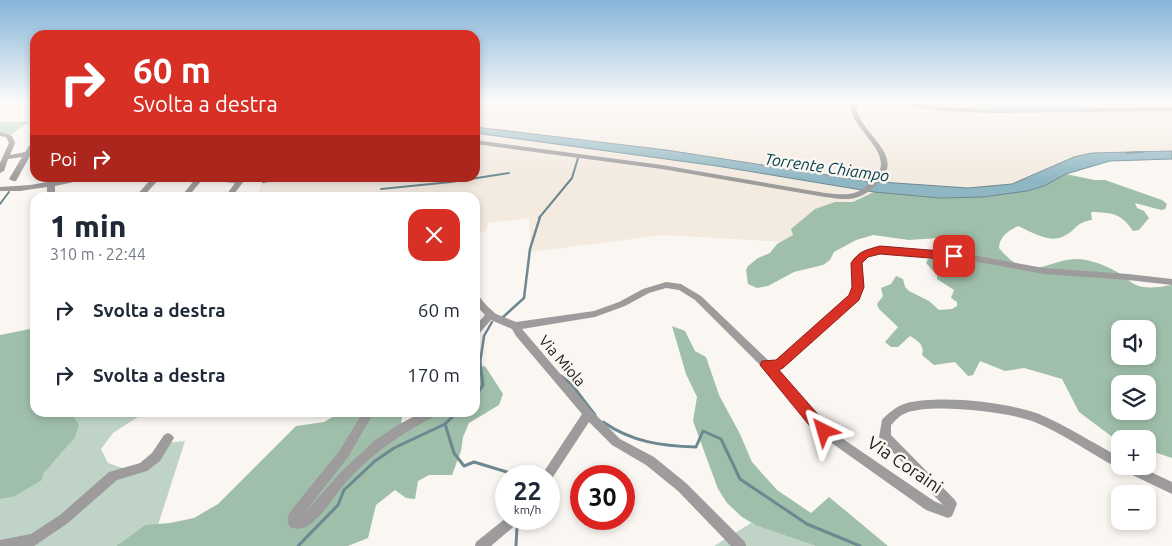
<!DOCTYPE html>
<html lang="it">
<head>
<meta charset="utf-8">
<style>
  :root { --surface:#fff; --page:#f6f6f7; --text:#1f2937; --muted:#747a83 }
  body { margin:0; font-family:Ubuntu,sans-serif; background:var(--page); color:var(--text); height:100vh; display:flex; flex-direction:column; font-size:19px; white-space:nowrap }
  * { box-sizing:border-box; margin:0 }
  p { font-size:16px; color:var(--muted) }
  .icon { flex:none; width:28px; height:28px; fill:none; stroke:currentColor; stroke-width:2; stroke-linecap:round; stroke-linejoin:round }
  .map { position:relative; flex:1; overflow:hidden }
  .details { position:absolute; left:30px; top:192px; width:450px; height:225px; display:flex; flex-direction:column; background:var(--surface); border-radius:15px; box-shadow:0 2px 8px #0003 }
  .details>* { flex:none }
  .top-card { position:absolute; left:30px; top:30px; width:450px; height:152px; border-radius:15px; box-shadow:0 2px 8px #0003; background:#d93025; color:#fff; overflow:hidden }
  .controls { position:absolute; left:1111px; top:320px; display:grid; gap:10px }
  .controls a { display:grid; place-items:center; width:45px; height:45px; border-radius:10px; background:var(--surface); box-shadow:0 2px 8px #0003; font-size:25px }
  .speed { position:absolute; left:495px; top:465px; display:flex; gap:10px; font-size:25px; font-weight:700; text-align:center }
  .speed>* { display:grid; place-content:center; width:65px; height:65px; border-radius:50%; background:var(--surface); box-shadow:0 2px 8px #0003; line-height:1 }
  .speed small { font-size:12px; font-weight:400 }
  .speed .limit { border:8px solid #d22; background:#fff; color:#111 }
  .pin { position:absolute; display:grid; place-items:center; width:42px; height:42px; color:#fff; margin:-21px; border-radius:10px; box-shadow:0 2px 8px #0006 }
  .me { position:absolute; width:55px; margin:-28px; rotate:320deg; stroke-linejoin:round; filter:drop-shadow(0 0 4px #0008) }
  .turn { display:flex; align-items:center; gap:18px; height:105px; padding:0 20px; font-size:22px }
  .turn .icon { width:65px; height:65px; stroke-width:2.5 }
  .turn b { display:block; font-size:35px; line-height:42px }
  .then { display:flex; align-items:center; height:48px; padding:0 20px; background:#0003; gap:10px; font-size:19px }
  .round { display:grid; place-items:center; flex:none; width:52px; height:52px; border-radius:15px; background:var(--page) }
  .headline { display:flex; align-items:center; justify-content:space-between; height:85px; padding:0 20px }
  h1 { font-size:30px; font-weight:800; line-height:38px }
  ul { padding:0; list-style:none }
  li { display:flex; align-items:center; gap:15px; height:65px; padding:0 20px }
  li div { flex:1 }
  li b { display:block; font-size:19px }
  li em { font-style:normal }
  .map>svg:first-child { display:block }
  .built { fill:#f3eae0 }
  .green { fill:#bfd4c6 }
  .forest { fill:#9fbfaa; fill-rule:evenodd }
  .water { fill:#8fb6c3; stroke:#6d8890 }
  .lines { fill:none; stroke-linecap:round; stroke-linejoin:round }
  .stream-far2 { stroke:#6d8890; stroke-width:2 }
  .stream-far1 { stroke:#6d8890; stroke-width:2.5 }
  .stream { stroke:#6d8890; stroke-width:3 }
  .canal { fill:#8fb6c3; fill-rule:evenodd }
  .minor { fill:#9d9b9b; fill-rule:evenodd }
  .route { fill:#d93025; stroke:#8d1f18 }
  .labels { text-anchor:middle; stroke-width:5; stroke-linejoin:round; paint-order:stroke }
  .street-label { font-size:15px; fill:#1d1c1a; stroke:#faf6f2 }
  .water-label { font-size:16px; font-style:italic; fill:#003a4a; stroke:#faf6f2 }
  .near-street-label { font-size:18px; fill:#1d1c1a; stroke:#faf6f2 }
</style>
</head>
<body>
<div class="map">
<svg width="1172" height="546" viewBox="0 0 1172 546">
  <rect width="100%" height="100%" fill="#faf6f2"/>
  <g class="built">
    <path d="M 0,103 L 35,103 L 35,116 L 0,117 Z"/>
    <path d="M 475,103 L 1172,103 L 1172,151 L 1092,153 L 1074,157 L 1012,184 L 969,188 L 866,181 L 666,150 L 475,127 Z"/>
    <path d="M 475,133 L 717,166 L 874,192 L 853,202 L 835,202 L 815,209 L 792,229 L 793,235 L 784,242 L 663,235 L 531,252 L 529,218 L 488,223 L 487,231 L 475,234 L 475,198 L 257,198 L 263,178 L 475,178 Z"/>
  </g>
  <g class="green">
    <path d="M 30,121 L 7,138 L 0,135 L 0,122 Z"/>
    <path d="M 79,413 L 144,413 L 113,433 L 101,449 L 108,463 L 131,471 L 166,443 L 185,441 L 158,525 L 145,525 L 116,546 L 0,546 L 0,499 L 13,497 L 43,474 L 75,415 Z"/>
    <path d="M 751,523 L 757,526 L 816,546 L 714,546 Z"/>
  </g>
  <g class="forest">
    <path d="M 1066,174 L 1094,180 L 1105,180 L 1162,200 L 1167,204 L 1165,209 L 1161,210 L 1135,203 L 1137,208 L 1144,211 L 1149,218 L 1139,230 L 1133,231 C 1120,212 1112,213 1091,212 L 1092,220 C 1074,223 1077,230 1064,236 C 1049,244 1032,232 1018,226 C 1008,231 999,237 999,248 C 1034,290 1049,253 1086,260 C 1100,263 1114,269 1125,277 C 1128,279 1131,283 1134,284 C 1145,290 1160,287 1172,285 L 1172,458 L 1148,450 L 1148,439 L 1120,439 L 1120,440 L 1115,439 L 1079,412 L 1062,379 L 1024,368 L 1005,371 L 980,361 L 973,375 L 968,376 L 955,362 L 934,365 L 922,355 C 925,345 918,341 910,336 L 898,347 L 891,347 L 885,342 L 898,327 L 879,309 L 877,304 L 883,296 L 881,288 L 891,284 L 896,276 L 903,279 L 905,287 L 909,291 L 929,301 L 939,310 L 952,309 L 957,306 L 957,302 L 951,298 L 954,290 L 937,279 L 937,275 L 926,263 L 928,259 L 933,259 L 945,265 L 949,264 L 946,255 L 953,251 L 949,243 L 937,238 L 909,240 L 873,235 L 856,240 L 834,252 L 830,260 L 823,265 L 794,272 L 768,286 L 757,288 L 748,284 L 746,270 L 748,266 L 758,258 L 770,253 L 777,244 L 793,235 L 791,229 L 815,209 L 835,202 L 853,202 L 874,192 L 940,198 L 983,197 L 1044,186 ZM 1120,329 L 1148,329 L 1148,356 L 1120,356 ZM 1120,384 L 1148,384 L 1148,411 L 1120,411 Z"/>
    <path d="M 672,326 L 685,331 L 695,351 L 706,357 L 719,395 L 740,434 L 752,462 L 777,490 L 811,513 L 829,497 L 888,546 L 816,546 L 757,526 L 742,517 L 727,503 L 718,489 L 693,421 L 697,397 L 686,374 Z"/>
    <path d="M 35,328 L 35,412 L 79,413 L 74,417 L 79,425 L 75,437 L 43,474 L 42,480 L 13,497 L 0,499 L 0,335 Z"/>
    <path d="M 485,366 L 503,394 L 499,405 L 469,423 L 463,437 L 461,451 L 452,475 L 429,475 L 418,481 L 415,499 L 406,498 L 395,490 L 376,505 L 368,538 L 348,546 L 116,546 L 145,525 L 170,523 L 194,518 L 218,504 L 296,426 L 324,422 L 339,413 L 403,412 L 401,423 L 407,430 L 441,413 L 475,412 L 475,368 Z"/>
  </g>
  <path class="water" d="M 475,127 L 666,150 L 866,181 L 968,188 L 1012,184 L 1074,157 L 1092,153 L 1172,151 L 1172,159 L 1110,161 L 1066,174 L 1044,186 L 1027,191 L 983,197 L 940,198 L 874,192 L 717,166 L 475,133 Z"/>
  <g class="lines">
    <g class="stream-far2">
      <path d="M 980,103 L 984,107"/>
      <path d="M 1126,153 L 1143,152"/>
      <path d="M 264,178 L 263,182 L 285,178 L 332,178"/>
      <path d="M 381,189 L 451,182 L 509,173"/>
      <path d="M 0,204 L 9,192"/>
      <path d="M 539,218 L 572,178 L 578,158"/>
    </g>
    <g class="stream-far1">
      <path d="M 502,318 L 524,298 L 530,249 L 540,217"/>
      <path d="M 480,363 L 484,336 L 492,322"/>
    </g>
    <g class="stream">
      <path d="M 561,376 L 572,385 L 595,415"/>
      <path d="M 475,397 L 483,385 L 480,362"/>
      <path d="M 603,422 C 632,442 661,446 696,447 L 703,431 L 721,439 L 740,479 L 807,524 L 860,546"/>
      <path d="M 445,424 L 454,453 L 464,466 L 474,462 L 507,472 L 508,476"/>
      <path d="M 298,546 L 338,505 L 344,490 L 375,461 L 394,448 L 445,424 L 457,412"/>
      <path d="M 516,546 L 517,527"/>
    </g>
    <path class="canal" d="M 990,105 L 1089,106 L 1092,108 L 1089,110 L 988,108 L 987,107 Z"/>
    <g class="minor">
      <path d="M 850,103 L 856,103 C 856,135 912,154 875,186 C 858,202 847,200 825,197 L 662,169 L 475,144 L 475,140 L 662,165 L 825,193 C 846,195 856,197 872,181 C 901,154 850,132 850,103 Z"/>
      <path d="M 897,103 L 914,103 L 941,107 L 992,109 L 1172,107 L 1172,111 L 992,113 L 941,111 L 900,105 Z"/>
      <path d="M 0,132 L 12,136 L 15,143 L 10,155 L 25,152 L 33,140 L 35,139 L 35,147 L 16,181 L 13,181 L 9,179 L 22,157 L 8,159 L 4,171 L 0,173 L 0,163 L 9,143 L 6,137 L 0,136 Z"/>
      <path d="M 72,178 L 84,178 L 83,180 L 55,186 L 55,198 L 47,198 L 47,187 L 20,191 L 0,191 L 0,187 L 30,185 Z"/>
      <path d="M 152,178 L 160,178 L 142,198 L 134,198 Z"/>
      <path d="M 196,178 C 209,178 234,175 244,181 L 231,198 L 224,198 L 235,183 L 202,180 L 187,198 L 180,198 Z"/>
      <path d="M 880,247 L 972,255 L 1044,268 L 1128,274 L 1172,279 L 1172,285 L 1128,280 L 1044,274 L 972,261 L 880,253 L 867,256 L 861,263 L 862,287 L 857,299 L 782,368 L 777,369 L 827,428 L 934,501 L 943,505 L 881,440 L 879,437 L 882,420 C 889,412 897,406 907,403 C 942,395 1006,402 1039,414 C 1067,426 1093,443 1120,457 L 1120,466 L 1138,466 L 1172,482 L 1172,494 L 1122,470 L 1121,468 L 1116,467 C 1088,452 1061,432 1032,421 C 1007,412 931,403 906,413 C 900,415 896,420 891,425 L 891,435 L 955,500 L 957,504 L 952,516 L 948,518 L 926,510 L 819,434 L 767,372 L 695,300 L 679,290 L 666,288 L 649,293 L 625,306 L 595,317 L 522,329 L 592,411 L 620,439 L 654,457 L 686,483 L 745,542 L 746,546 L 731,546 L 678,491 L 646,465 L 612,445 L 589,422 L 551,480 L 549,481 L 549,476 L 541,476 L 582,414 L 516,336 L 512,329 L 491,320 L 478,335 L 475,336 L 475,326 L 485,315 L 475,304 L 475,294 L 478,295 L 486,305 L 496,314 L 516,322 L 594,311 L 619,302 L 643,289 L 666,282 L 681,284 L 701,296 L 769,361 L 776,361 L 850,295 L 854,287 L 853,263 L 854,261 L 861,252 Z"/>
      <path d="M 363,412 L 374,412 L 348,457 L 303,515 L 340,473 L 374,441 L 396,426 L 422,412 L 439,412 L 438,415 C 404,431 374,452 348,480 C 336,493 327,510 314,521 C 307,528 299,531 290,527 C 287,522 287,517 290,512 L 340,450 Z"/>
      <path d="M 168,433 L 172,435 L 174,438 L 160,461 L 147,471 L 117,480 L 68,523 L 37,544 L 34,546 L 0,546 L 0,540 L 31,534 L 60,515 L 109,472 L 140,463 L 152,453 L 164,435 Z"/>
      <path d="M 506,518 L 506,519 L 520,519 L 518,523 L 491,546 L 475,546 L 476,542 Z"/>
    </g>
  </g>
  <linearGradient id="sky" x2="0" y2="1"><stop stop-color="#84b5d9"/><stop offset="0.57" stop-color="#fdfbf9"/><stop offset="1" stop-color="#fdfbf9" stop-opacity="0"/></linearGradient>
  <rect width="1172" height="180" fill="url(#sky)"/>
  <path class="route" d="M 880,246 L 954,252 L 959,256 L 954,260 L 880,254 L 868,257 L 862,263 L 864,287 L 859,300 L 783,368 L 779,370 L 829,427 L 831,431 L 829,436 L 824,437 L 818,436 L 760,365 L 762,361 L 776,360 L 849,295 L 852,287 L 851,263 C 859,251 866,250 880,246 Z"/>
  <g class="labels">
    <g class="street-label">
      <text transform="translate(562 361) rotate(49)" y="5">Via Miola</text>
    </g>
    <g class="water-label">
      <text transform="translate(827 167) rotate(8)" y="6">Torrente Chiampo</text>
    </g>
    <g class="near-street-label">
      <text transform="translate(905 465) rotate(34)" y="6">Via Coraini</text>
    </g>
  </g>
</svg>
<div class="controls">
<a><svg class="icon" aria-label="sound" viewBox="0 0 24 24"><path d="M4 9h4l5-4v14l-5-4H4zM17 9q2 3 0 6"/></svg></a>
<a><svg class="icon" aria-label="layers" viewBox="0 0 24 24"><path d="M12 4l9 5-9 5-9-5zM3 14l9 5 9-5"/></svg></a>
<a>+</a>
<a>−</a>
</div>
<div class="speed"><div>22<small>km/h</small></div><div class="limit">30</div></div>
<div class="pin" style="left:954px;top:256px;background:#d93025"><svg class="icon" aria-label="arrive" viewBox="0 0 24 24"><path d="M6 21V4h12l-3 4 3 4H6"/></svg></div>
<svg class="me" style="left:824px;top:431px" viewBox="-20 -20 40 40"><path d="M0-17L14 15 0 8-14 15z" fill="#d93025" stroke="#fff" stroke-width="4"/></svg>
<div class="top-card">
<div class="turn"><svg class="icon" aria-label="right" viewBox="0 0 24 24"><path d="M7 20v-9h11M14 6l5 5-5 5"/></svg><div><b>60 m</b>Svolta a destra</div></div>
<div class="then">Poi<svg class="icon" aria-label="right" viewBox="0 0 24 24"><path d="M7 20v-9h11M14 6l5 5-5 5"/></svg></div>
</div>
<section class="details">
<div class="headline"><div><h1>1 min</h1><p>310 m · 22:44</p></div><a class="round" style="background:#d93025;color:#fff"><svg class="icon" aria-label="close" viewBox="0 0 24 24"><path d="M6 6l12 12M18 6L6 18"/></svg></a></div>
<ul>
<li><svg class="icon" aria-label="right" viewBox="0 0 24 24"><path d="M7 20v-9h11M14 6l5 5-5 5"/></svg><div><b>Svolta a destra</b></div><em>60 m</em></li>
<li><svg class="icon" aria-label="right" viewBox="0 0 24 24"><path d="M7 20v-9h11M14 6l5 5-5 5"/></svg><div><b>Svolta a destra</b></div><em>170 m</em></li>
</ul>
</section>
</div>
</body>
</html>
